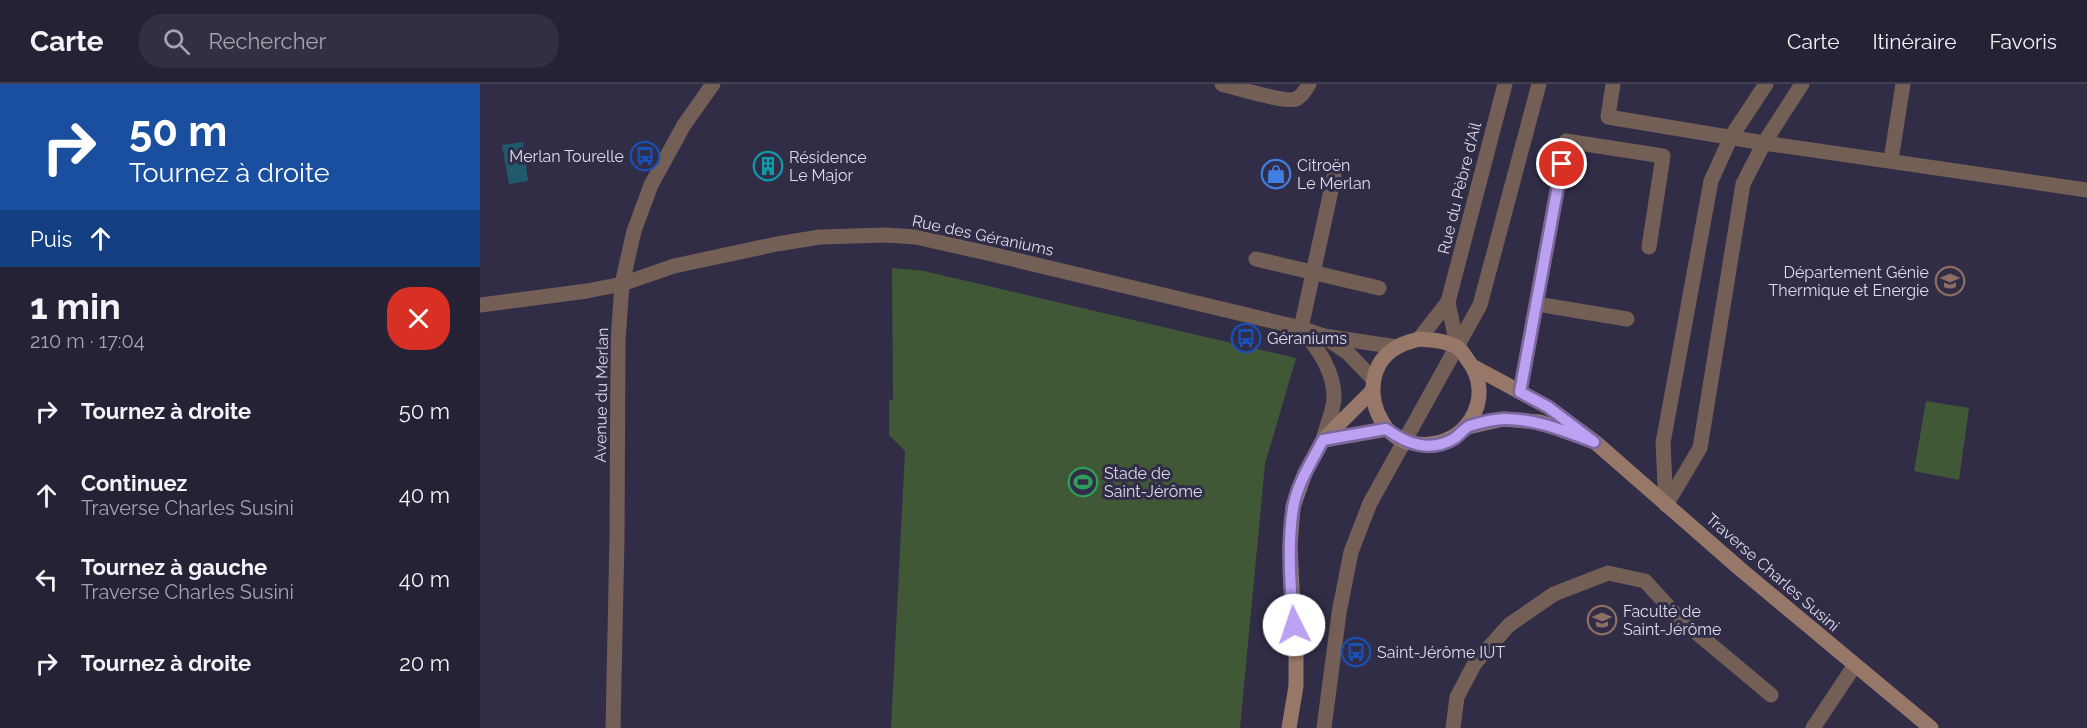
<!DOCTYPE html>
<html lang="fr">
<head>
<meta charset="utf-8">
<style>
  :root { --surface:#252235; --page:#312f41; --text:#f1f3f6; --muted:#a3a4ad; --line:#423f50 }
  body { margin:0; font-family:Raleway,sans-serif; background:var(--page); color:var(--text); height:100vh; display:flex; flex-direction:column; font-size:22px; white-space:nowrap }
  * { box-sizing:border-box; margin:0 }
  p { font-size:20px; color:var(--muted) }
  .icon { flex:none; width:33px; height:33px; fill:none; stroke:currentColor; stroke-width:2; stroke-linecap:round; stroke-linejoin:round }
  .map { position:relative; flex:1; overflow:hidden }
  .panel { display:flex; flex-direction:column; background:var(--surface); width:480px }
  .panel>* { flex:none }
  .top-card { background:#1a4fa0; color:#fff; overflow:hidden }
  .pin { position:absolute; display:grid; place-items:center; width:51px; height:51px; color:#fff; margin:-26px; border:3px solid #fff; border-radius:50%; box-shadow:0 2px 6px #0007 }
  .me { position:absolute; width:66px; margin:-33px; rotate:356deg; stroke-linejoin:round; filter:drop-shadow(0 0 4px #0008) }
  .turn { display:flex; align-items:center; gap:21px; height:126px; padding:0 30px; font-size:27px }
  .turn .icon { width:78px; height:78px; stroke-width:2.5 }
  .turn b { display:block; font-size:42px; line-height:51px }
  .then { display:flex; align-items:center; height:57px; padding:0 30px; background:#0003; gap:12px; font-size:22px }
  .round { display:grid; place-items:center; flex:none; width:63px; height:63px; border-radius:24px; background:var(--page) }
  .headline { display:flex; align-items:center; justify-content:space-between; height:102px; padding:0 30px }
  h1 { font-size:36px; font-weight:700; line-height:45px }
  ul { padding:0; list-style:none }
  li { display:flex; align-items:center; gap:18px; height:84px; padding:0 30px }
  li div { flex:1 }
  li b { display:block; font-size:22px }
  li em { font-style:normal }
  header { display:flex; align-items:center; gap:36px; box-sizing:border-box; height:84px; padding:0 30px; background:var(--surface); border-bottom:2px solid var(--line) }
  header strong { font-size:28px }
  nav { display:flex; gap:33px; margin-inline-start:auto; font-size:21px }
  .search { width:420px; height:54px; background:var(--page); display:flex; align-items:center; gap:15px; box-sizing:border-box; padding:0 21px; border-radius:24px; color:var(--muted); font-size:22px }
  main { display:flex; flex:1; min-height:0 }
  .map>svg:first-child { display:block }
  .green { fill:#405836 }
  .water { fill:#205a6d }
  .lines { fill:none; stroke-linecap:round; stroke-linejoin:round }
  .lane { stroke:#735f55; stroke-width:15 }
  .street { stroke:#735f55; stroke-width:15 }
  .secondary { stroke:#977868; stroke-width:15 }
  .route-casing { stroke:#7a689d; stroke-width:15 }
  .route { stroke:#bca0f2; stroke-width:10 }
  .labels { text-anchor:middle; stroke-width:6; stroke-linejoin:round; paint-order:stroke }
  .poi-label { font-size:16px; fill:#dddbec; stroke:#312d47; text-anchor:start }
  .street-label { font-size:16px; fill:#dddbec; stroke:#312d47 }
</style>
</head>
<body>
<header>
<strong>Carte</strong>
<div class="search"><svg class="icon" aria-label="search" viewBox="0 0 24 24"><circle cx="10" cy="10" r="6"/><path d="M15 15l6 6"/></svg>Rechercher</div>
<nav><a>Carte</a><a>Itinéraire</a><a>Favoris</a></nav>
</header>
<main>
<section class="panel">
<div class="top-card">
<div class="turn"><svg class="icon" aria-label="right" viewBox="0 0 24 24"><path d="M7 20v-9h11M14 6l5 5-5 5"/></svg><div><b>50 m</b>Tournez à droite</div></div>
<div class="then">Puis<svg class="icon" aria-label="ahead" viewBox="0 0 24 24"><path d="M12 20V5M6 11l6-6 6 6"/></svg></div>
</div>
<div class="headline"><div><h1>1 min</h1><p>210 m · 17:04</p></div><a class="round" style="background:#d93025;color:#fff"><svg class="icon" aria-label="close" viewBox="0 0 24 24"><path d="M6 6l12 12M18 6L6 18"/></svg></a></div>
<ul>
<li><svg class="icon" aria-label="right" viewBox="0 0 24 24"><path d="M7 20v-9h11M14 6l5 5-5 5"/></svg><div><b>Tournez à droite</b></div><em>50 m</em></li>
<li><svg class="icon" aria-label="ahead" viewBox="0 0 24 24"><path d="M12 20V5M6 11l6-6 6 6"/></svg><div><b>Continuez</b><p>Traverse Charles Susini</p></div><em>40 m</em></li>
<li><svg class="icon" aria-label="left" viewBox="0 0 24 24"><path d="M17 20v-9H6M10 6l-5 5 5 5"/></svg><div><b>Tournez à gauche</b><p>Traverse Charles Susini</p></div><em>40 m</em></li>
<li><svg class="icon" aria-label="right" viewBox="0 0 24 24"><path d="M7 20v-9h11M14 6l5 5-5 5"/></svg><div><b>Tournez à droite</b></div><em>20 m</em></li>
</ul>
</section>
<div class="map">
<svg width="1607" height="644" viewBox="0 0 1607 644">
  <rect width="100%" height="100%" fill="#312d47"/>
  <g class="green">
    <path d="M 412,184 L 444,187 L 816,274 L 785,380 L 760,644 L 411,644 L 425,367 L 409,351 L 409,316 L 413,316 Z"/>
    <path d="M 1446,317 L 1489,324 L 1479,396 L 1434,387 Z"/>
  </g>
  <path class="water" d="M 43,58 L 48,97 L 29,100 L 22,61 Z"/>
  <g class="lines">
    <g class="lane">
      <path d="M 1133,0 L 1128,33 L 1284,59 L 1607,106"/>
      <path d="M 744,1 C 758,4 805,19 816,15 C 822,12 826,6 829,0"/>
      <path d="M 1411,76 L 1423,0"/>
      <path d="M 776,175 L 899,204"/>
      <path d="M 1057,220 L 1147,235"/>
      <path d="M 821,244 L 854,93"/>
      <path d="M 1040,308 L 1086,57 L 1183,72 L 1169,163"/>
      <path d="M 1186,421 L 1220,364 L 1263,100 L 1284,59 L 1322,0"/>
      <path d="M 1186,421 L 1183,359 L 1231,97 L 1251,53 L 1286,0"/>
      <path d="M 844,644 L 859,529 L 871,468 L 890,419 L 1000,221 L 1059,0"/>
      <path d="M 973,644 L 977,613 L 995,579 L 1029,541 L 1074,510 L 1128,489 L 1165,497 L 1199,534 L 1291,611"/>
      <path d="M 1333,644 L 1375,581"/>
    </g>
    <g class="street">
      <path d="M 742,0 L 744,1"/>
      <path d="M 968,218 L 977,262"/>
      <path d="M 0,221 L 107,207 L 142,200 L 194,182 L 297,160 L 340,153 L 406,151 L 436,153 L 507,169 L 821,244 L 844,252 L 917,263"/>
      <path d="M 821,244 C 837,264 855,287 854,315 C 853,328 846,343 843,356"/>
      <path d="M 846,254 L 868,269 L 893,295"/>
      <path d="M 939,255 L 968,218 L 1025,0"/>
      <path d="M 133,644 L 137,454 L 138,257 L 142,200 L 154,147 L 171,101 L 204,41 L 233,0"/>
    </g>
    <g class="secondary">
      <path d="M 939,255 C 951,256 964,256 975,262 C 980,264 984,270 987,275 C 1019,314 983,370 932,359 C 921,357 909,350 903,339 C 887,314 889,279 917,263 C 923,259 932,257 939,255 Z"/>
      <path d="M 994,283 L 1068,323 L 1115,358 L 1259,484 L 1451,644"/>
      <path d="M 988,343 L 1023,335 L 1060,338 L 1101,353"/>
      <path d="M 843,356 L 907,345"/>
      <path d="M 809,644 L 816,602 L 816,557 L 813,525 L 810,462 L 813,423 L 825,389 L 843,356 L 892,307"/>
    </g>
  </g>
  <g class="lines">
    <g class="route-casing">
      <path id="route" d="M 814,541 C 810,504 807,462 813,424 C 817,400 832,377 843,356 L 906,345 C 927,360 950,369 975,354 C 980,350 984,345 989,342 C 999,339 1015,335 1025,335 C 1057,335 1085,347 1114,358 L 1068,323 L 1040,308 L 1082,80"/>
    </g>
    <use href="#route" class="route"/>
  </g>
  <defs>
    <g id="bus-ring" transform="scale(1.5)"><circle r="9.5" fill="#312d47" stroke="#1a4fb4" stroke-width="1.5"/><path d="M-5-6H5V4H4V6H2V4H-2V6H-4V4H-5ZM-3.5-4V0h7V-4ZM-3.5 1.2v1.5H-2V1.2ZM2 1.2v1.5H3.5V1.2Z" fill="#1a4fb4"/></g>
    <g id="building-ring" transform="scale(1.5)"><circle r="9.5" fill="#312d47" stroke="#0f9aa8" stroke-width="1.5"/><path d="M-4-6H4V6H1V3H-1V6H-4ZM-2.5-4.3h1.7v1.8h-1.7ZM.8-4.3h1.7v1.8H.8ZM-2.5-1h1.7V.8h-1.7ZM.8-1h1.7V.8H.8Z" fill="#0f9aa8"/></g>
    <g id="shop-ring" transform="scale(1.5)"><circle r="9.5" fill="#312d47" stroke="#3f7fe0" stroke-width="1.5"/><path d="M-5-2.5h2.3a2.7 3.5 0 0 1 5.4 0H5L5.5 6h-11ZM-1.5-2.5h3a1.5 2.3 0 0 0-3 0Z" fill="#3f7fe0"/></g>
    <g id="university-ring" transform="scale(1.5)"><circle r="9.5" fill="#312d47" stroke="#8d6e63" stroke-width="1.5"/><path d="M0-5L7-2L0 1L-7-2ZM-4 1L0 2.5L4 1V4Q0 6-4 4Z" fill="#8d6e63"/></g>
    <g id="stadium-ring" transform="scale(1.5)"><circle r="9.5" fill="#312d47" stroke="#2e9e5b" stroke-width="1.5"/><path d="M0-5a6.5 5 0 1 0 0 10a6.5 5 0 1 0 0-10ZM-3.5-1.8h7v3.6h-7Z" fill="#2e9e5b"/></g>
  </defs>
  <g fill-rule="evenodd">
    <use href="#bus-ring" x="165" y="72"/>
    <use href="#building-ring" x="288" y="82"/>
    <use href="#shop-ring" x="796" y="90"/>
    <use href="#university-ring" x="1470" y="197"/>
    <use href="#bus-ring" x="766" y="254"/>
    <use href="#stadium-ring" x="603" y="398"/>
    <use href="#university-ring" x="1122" y="536"/>
    <use href="#bus-ring" x="876" y="568"/>
  </g>
  <g class="labels">
    <g class="poi-label">
      <text x="144" y="78" text-anchor="end">Merlan Tourelle</text>
      <text x="309" y="79">Résidence<tspan x="309" dy="18">Le Major</tspan></text>
      <text x="817" y="87">Citroën<tspan x="817" dy="18">Le Merlan</tspan></text>
      <text x="1449" y="194" text-anchor="end">Département Génie<tspan x="1449" dy="18">Thermique et Energie</tspan></text>
      <text x="787" y="260">Géraniums</text>
      <text x="624" y="395">Stade de<tspan x="624" dy="18">Saint-Jérôme</tspan></text>
      <text x="1143" y="533">Faculté de<tspan x="1143" dy="18">Saint-Jérôme</tspan></text>
      <text x="897" y="574">Saint-Jérôme IUT</text>
    </g>
    <g class="street-label">
      <text transform="translate(979 104) rotate(-76)" y="6">Rue du Pèbre d'Ail</text>
      <text transform="translate(503 151) rotate(12)" y="6">Rue des Géraniums</text>
      <text transform="translate(121 311) rotate(-89)" y="6">Avenue du Merlan</text>
      <text transform="translate(1293 488) rotate(41)" y="6">Traverse Charles Susini</text>
    </g>
  </g>
</svg>
<div class="pin" style="left:1082px;top:80px;background:#d93025"><svg class="icon" aria-label="arrive" viewBox="0 0 24 24"><path d="M6 21V4h12l-3 4 3 4H6"/></svg></div>
<svg class="me" style="left:814px;top:541px" viewBox="-20 -20 40 40"><circle r="19" fill="#fff"/><path d="M0-13L10 11 0 6-10 11z" fill="#bca0f2"/></svg>
</div>
</main>
</body>
</html>
